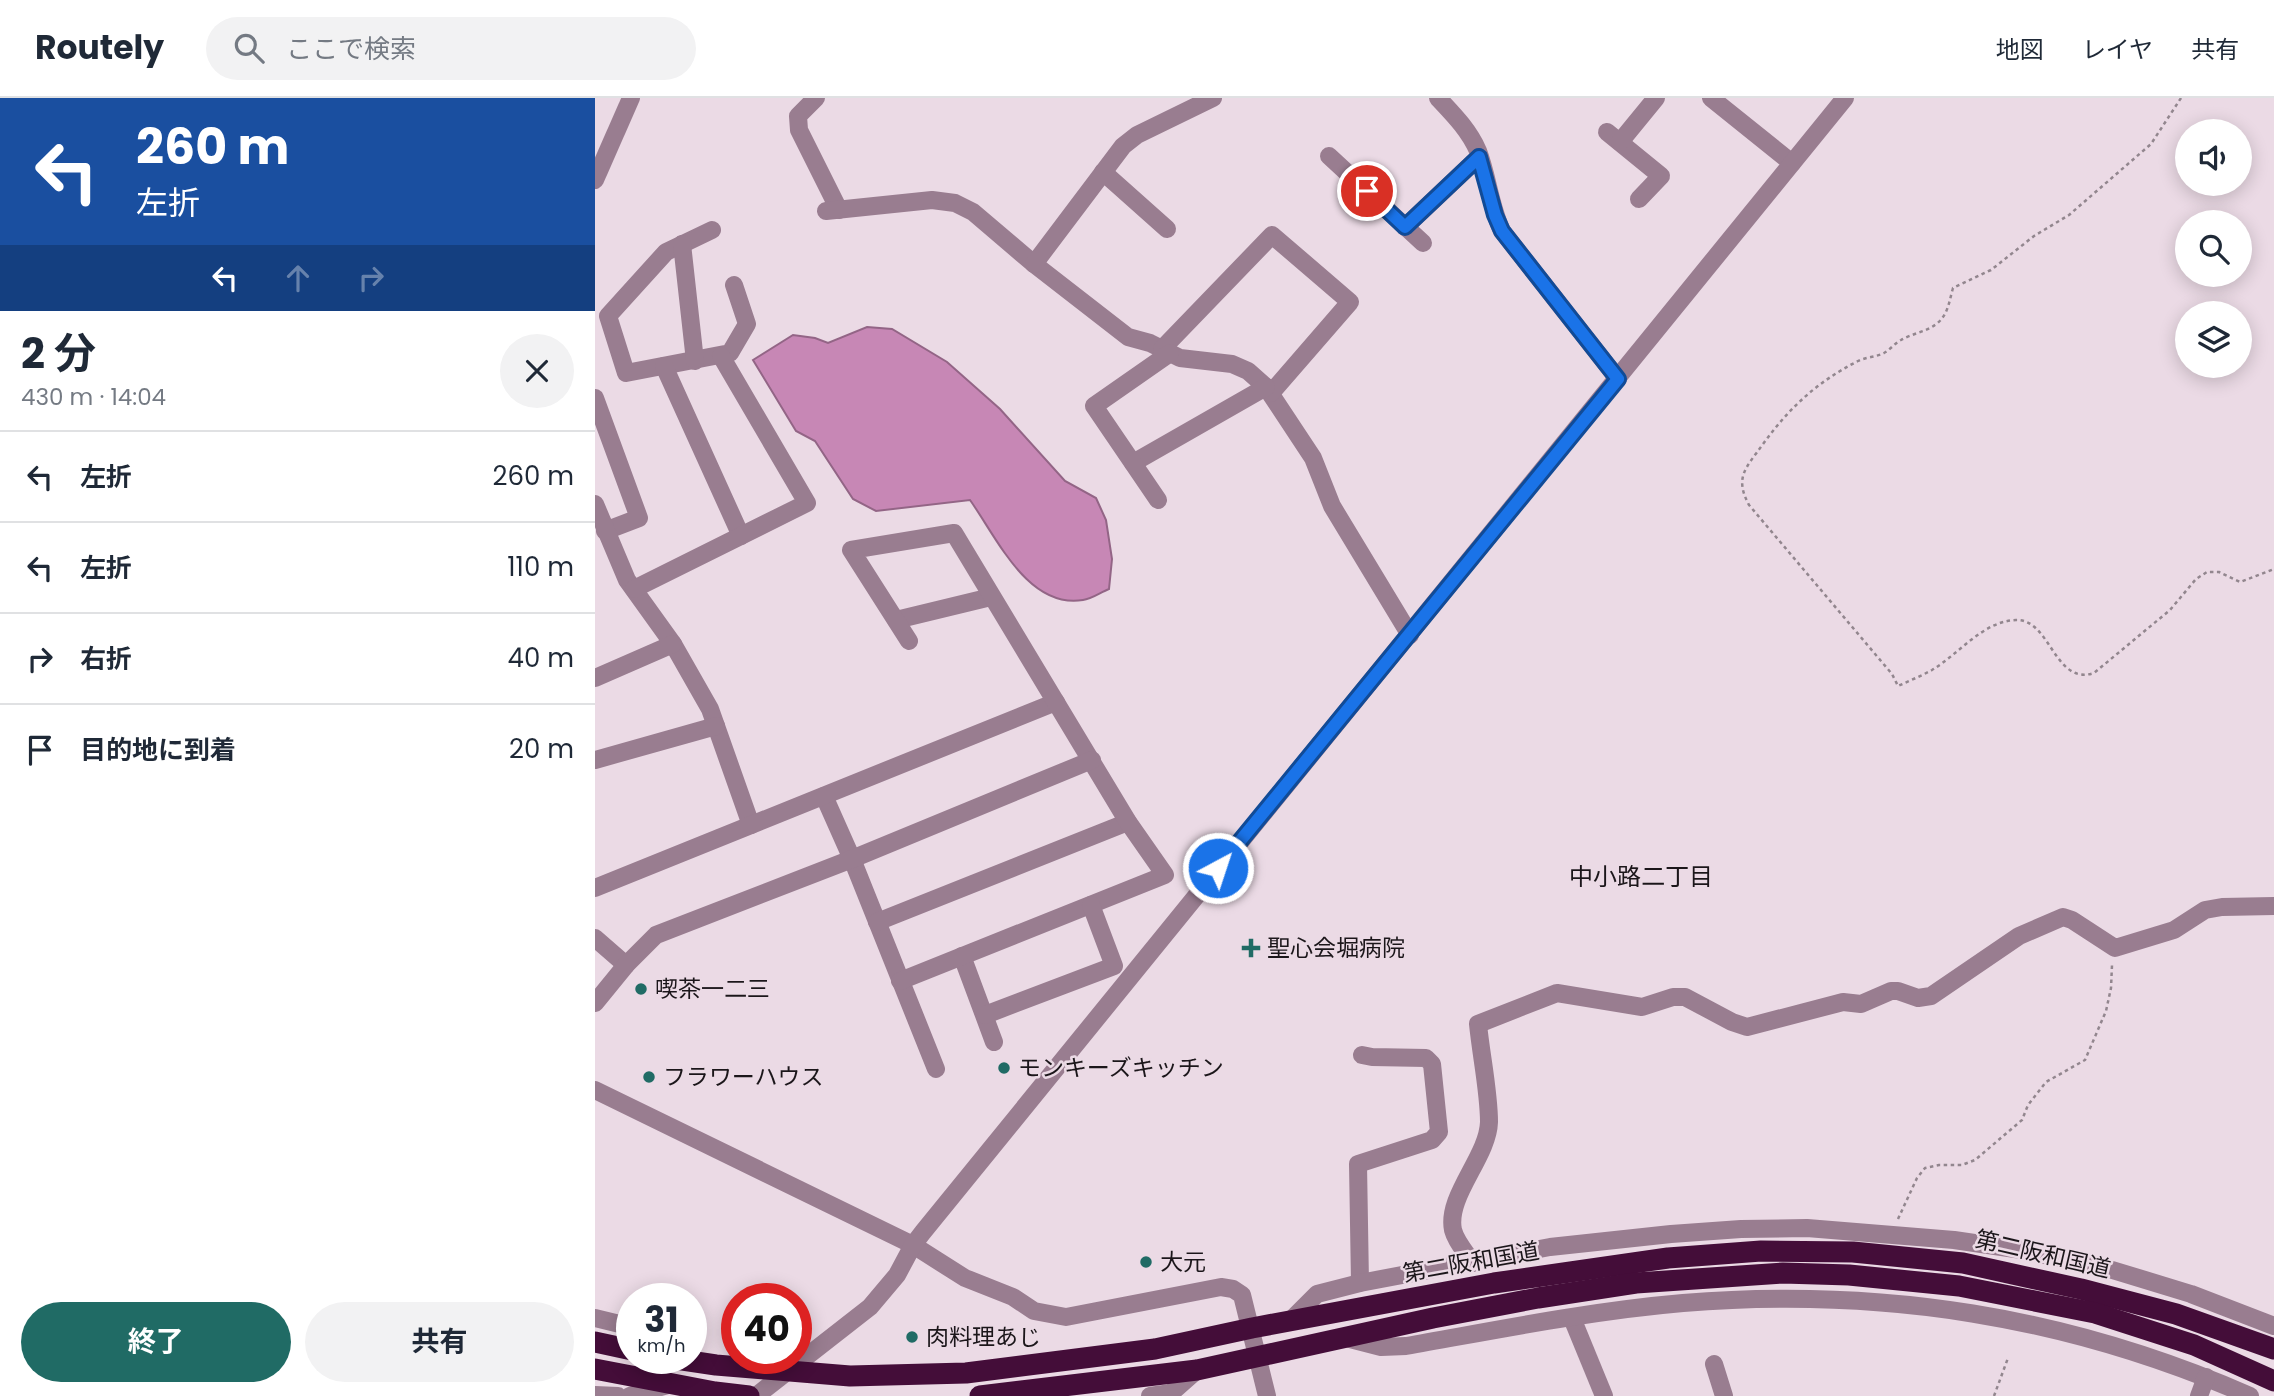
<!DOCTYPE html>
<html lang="ja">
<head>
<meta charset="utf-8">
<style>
  :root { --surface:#fff; --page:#f2f2f3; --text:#1f2937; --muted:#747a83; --line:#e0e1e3; --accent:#206b65 }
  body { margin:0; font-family:Poppins,"Noto Sans JP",sans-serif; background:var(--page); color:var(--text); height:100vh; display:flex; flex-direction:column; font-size:26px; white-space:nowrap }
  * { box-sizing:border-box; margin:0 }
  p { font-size:23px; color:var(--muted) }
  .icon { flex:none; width:38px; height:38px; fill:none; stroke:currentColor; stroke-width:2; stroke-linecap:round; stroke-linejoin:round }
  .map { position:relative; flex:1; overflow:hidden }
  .side { display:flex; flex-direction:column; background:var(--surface); width:595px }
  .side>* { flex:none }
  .hud { background:#1a4fa0; color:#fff; overflow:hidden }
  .tools { position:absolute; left:1580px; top:21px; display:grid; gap:14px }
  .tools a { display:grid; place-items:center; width:77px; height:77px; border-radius:50%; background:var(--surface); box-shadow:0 4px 18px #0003; font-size:35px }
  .speed { position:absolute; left:21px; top:1185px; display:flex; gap:14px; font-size:35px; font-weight:700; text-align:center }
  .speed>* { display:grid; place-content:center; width:91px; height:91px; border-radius:50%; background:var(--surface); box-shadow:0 4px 18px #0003; line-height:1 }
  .speed small { font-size:18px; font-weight:400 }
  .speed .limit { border:10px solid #d22; background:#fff; color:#111 }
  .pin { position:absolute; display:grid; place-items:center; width:60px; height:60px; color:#fff; margin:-30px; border:4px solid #fff; border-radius:50%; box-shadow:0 2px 7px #0007 }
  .me { position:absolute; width:77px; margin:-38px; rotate:40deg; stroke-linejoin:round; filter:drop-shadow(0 0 5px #0008) }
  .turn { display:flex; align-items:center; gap:24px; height:147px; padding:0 21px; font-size:32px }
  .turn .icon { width:91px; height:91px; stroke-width:2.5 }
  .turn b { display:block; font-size:49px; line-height:60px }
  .lanes { display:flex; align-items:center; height:66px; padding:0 21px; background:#0003; justify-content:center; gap:35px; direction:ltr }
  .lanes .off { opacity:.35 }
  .round { display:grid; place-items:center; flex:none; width:74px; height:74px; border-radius:37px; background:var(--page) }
  .headline { display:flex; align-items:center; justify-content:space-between; height:119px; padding:0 21px }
  h1 { font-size:42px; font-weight:700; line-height:52px }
  .cta { display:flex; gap:14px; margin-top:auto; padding:14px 21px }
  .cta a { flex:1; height:80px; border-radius:42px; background:var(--accent); color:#fff; font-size:28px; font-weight:700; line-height:80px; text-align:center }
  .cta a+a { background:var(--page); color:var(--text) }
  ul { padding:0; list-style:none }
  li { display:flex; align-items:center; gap:21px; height:91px; padding:0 21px; border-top:2px solid var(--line) }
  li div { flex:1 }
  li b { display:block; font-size:26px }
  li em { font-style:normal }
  header { display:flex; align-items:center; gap:42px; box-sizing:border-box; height:98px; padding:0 35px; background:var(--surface); border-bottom:2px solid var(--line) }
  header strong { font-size:33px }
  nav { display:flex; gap:38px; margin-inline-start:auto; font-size:24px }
  .search { width:490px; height:63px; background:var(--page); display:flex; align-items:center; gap:18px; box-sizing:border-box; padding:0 24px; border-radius:38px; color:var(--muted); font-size:26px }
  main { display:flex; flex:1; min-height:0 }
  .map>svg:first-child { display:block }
  .water { fill:#c787b5; stroke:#936586; stroke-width:2 }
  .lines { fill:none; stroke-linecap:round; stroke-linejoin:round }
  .path { stroke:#92868e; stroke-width:2.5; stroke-dasharray:3.5 3.5; stroke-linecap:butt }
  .minor { stroke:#997d90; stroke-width:18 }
  .highway { stroke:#440d39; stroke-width:21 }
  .route-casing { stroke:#114b97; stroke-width:18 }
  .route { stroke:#1a73e8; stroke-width:12 }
  .poi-dot { fill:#206b65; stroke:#ebdae5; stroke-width:2.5 }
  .labels { text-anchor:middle; stroke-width:5; stroke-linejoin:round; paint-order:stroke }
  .poi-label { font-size:23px; fill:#1b161a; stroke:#ebdae5; text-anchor:start }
  .street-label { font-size:23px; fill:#1b161a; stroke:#ebdae5 }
  .neighbourhood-label { font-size:24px; fill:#1b161a; stroke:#ebdae5 }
</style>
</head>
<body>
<header>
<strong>Routely</strong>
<div class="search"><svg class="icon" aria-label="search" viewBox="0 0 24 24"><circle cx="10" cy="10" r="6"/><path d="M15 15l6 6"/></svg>ここで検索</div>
<nav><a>地図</a><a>レイヤ</a><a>共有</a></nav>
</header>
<main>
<section class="side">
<div class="hud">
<div class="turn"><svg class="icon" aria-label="left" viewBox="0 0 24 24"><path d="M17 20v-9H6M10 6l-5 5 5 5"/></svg><div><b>260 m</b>左折</div></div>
<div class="lanes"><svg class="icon" aria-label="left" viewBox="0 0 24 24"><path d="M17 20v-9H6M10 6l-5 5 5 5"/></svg><svg class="icon off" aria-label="ahead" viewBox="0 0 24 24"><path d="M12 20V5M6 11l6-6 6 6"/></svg><svg class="icon off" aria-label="right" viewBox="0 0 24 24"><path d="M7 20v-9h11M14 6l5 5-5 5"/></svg></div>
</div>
<div class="headline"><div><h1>2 分</h1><p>430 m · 14:04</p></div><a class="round"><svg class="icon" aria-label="close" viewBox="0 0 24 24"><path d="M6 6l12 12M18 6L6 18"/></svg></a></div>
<ul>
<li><svg class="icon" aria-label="left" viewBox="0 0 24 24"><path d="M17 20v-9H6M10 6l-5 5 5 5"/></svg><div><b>左折</b></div><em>260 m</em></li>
<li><svg class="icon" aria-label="left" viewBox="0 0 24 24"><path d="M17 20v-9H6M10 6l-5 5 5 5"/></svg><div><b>左折</b></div><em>110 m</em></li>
<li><svg class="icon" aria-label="right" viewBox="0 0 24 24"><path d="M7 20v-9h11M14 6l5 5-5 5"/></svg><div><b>右折</b></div><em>40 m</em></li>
<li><svg class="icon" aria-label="arrive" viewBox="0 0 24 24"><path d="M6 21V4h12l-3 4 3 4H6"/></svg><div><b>目的地に到着</b></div><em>20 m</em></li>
</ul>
<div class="cta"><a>終了</a><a>共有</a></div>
</section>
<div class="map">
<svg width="1679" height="1298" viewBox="0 0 1679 1298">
  <rect width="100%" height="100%" fill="#ebdae5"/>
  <path class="water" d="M 272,229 L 297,231 L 352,264 L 405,311 L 470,383 L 501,400 L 511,422 L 517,461 L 514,491 C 506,494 497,501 488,502 C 433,511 402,440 375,402 L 281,413 L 258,401 L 220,343 L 201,333 L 158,262 L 198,237 L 220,240 L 233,245 Z"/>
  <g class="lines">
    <g class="path">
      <path d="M 1586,0 L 1556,46 L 1474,117 L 1439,138 L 1396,172 L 1358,190 C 1354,204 1353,218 1340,227 C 1330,234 1316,236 1306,242 C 1300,245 1295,252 1289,255 C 1281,259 1271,259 1263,263 C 1222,284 1195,309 1168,346 C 1151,370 1139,379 1154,407 L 1297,576 L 1303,588 C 1314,583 1326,578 1337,572 C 1364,556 1388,523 1421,522 C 1456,521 1459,588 1499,575 L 1575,512 L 1601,481 L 1612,474 L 1624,474 L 1645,484 L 1679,471"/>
      <path d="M 1303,1121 L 1322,1080 L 1330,1070 L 1344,1067 L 1367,1067 L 1380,1062 L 1427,1022 L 1433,1007 L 1451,984 L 1490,962 L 1511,913 L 1516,890 L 1517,867"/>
      <path d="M 1399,1298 L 1413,1260"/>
    </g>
    <g class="minor">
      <path d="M 221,0 L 203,18 L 204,32 L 244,112"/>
      <path d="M 843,0 C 858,16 874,32 883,53 C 893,79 895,108 907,133 L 1023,281"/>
      <path d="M 1116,0 L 1197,65"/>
      <path d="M 1012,34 L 1066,78 L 1044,101"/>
      <path d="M 1025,44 L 1061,0"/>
      <path d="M 734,58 L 828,145"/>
      <path d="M 508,74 L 572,131"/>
      <path d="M 0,82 L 36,0"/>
      <path d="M 231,113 L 337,102 L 360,105 L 378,114 L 439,166 L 533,239 L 555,245 L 585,260 L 637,266 L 653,273 L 671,289 L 718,360 L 737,408 L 815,537"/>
      <path d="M 810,129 L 884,59"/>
      <path d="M 117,132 L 71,154 L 13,218 L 31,275 L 135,255 L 152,226 L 139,187"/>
      <path d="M 87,146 L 100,263"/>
      <path d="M 439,166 L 528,48 L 542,37 L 618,0"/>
      <path d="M 567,251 L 677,137 L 755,204 L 676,295"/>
      <path d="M 69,268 L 146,438"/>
      <path d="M 0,300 L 44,420 L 10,433"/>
      <path d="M 538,365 L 671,289"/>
      <path d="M 563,402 L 499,308 L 575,255"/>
      <path d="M 0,406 L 32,482 L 78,546 L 115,611 L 156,727"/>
      <path d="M 39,491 L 212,405 L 126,258"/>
      <path d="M 301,522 L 396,499"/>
      <path d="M 0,580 L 78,546"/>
      <path d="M 0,662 L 121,628"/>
      <path d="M 229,698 L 257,761 L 341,971"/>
      <path d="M 0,790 L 461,604"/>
      <path d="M 282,824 L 533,724"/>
      <path d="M 0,840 L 31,867"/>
      <path d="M 367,858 L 399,944"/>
      <path d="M 305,883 L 570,777 L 533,724 L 359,435 L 256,452 L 314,543"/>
      <path d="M 0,905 L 31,867 L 61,837 L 257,761 L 497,662"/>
      <path d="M 390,917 L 519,868 L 496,807"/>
      <path d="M 0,992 L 318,1147 L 370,1180 L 418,1199 L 439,1213 L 471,1219 L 626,1189 L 638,1191 L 647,1197 L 672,1298"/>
      <path d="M 878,1165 C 871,1155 861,1144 858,1132 C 851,1098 893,1059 894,1024 C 894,994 886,957 883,926 L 962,895 L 1047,909 L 1078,899 L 1090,899 L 1137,924 L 1152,929 L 1248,904 L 1266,906 L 1296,893 L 1303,893 L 1323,900 L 1336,898 L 1424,838 L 1468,819 L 1477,822 L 1520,850 L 1579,832 L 1610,812 L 1627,809 L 1679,808"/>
      <path d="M 765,1185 L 763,1066 L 837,1042 L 844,1034 L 837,966 L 831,960 L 777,959 L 767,957"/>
      <path d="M 0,1220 L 37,1229"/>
      <path d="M 977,1220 L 1009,1298"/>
      <path d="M 696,1222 L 722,1196 L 765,1185 L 955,1149 L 1076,1136 L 1146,1131 L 1212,1130 L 1359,1142 L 1427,1152 L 1514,1171 L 1596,1196 L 1679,1228"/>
      <path d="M 751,1240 L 786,1249 L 811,1248 C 902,1232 995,1213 1088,1205 C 1287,1189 1472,1218 1655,1298"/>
      <path d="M 1119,1266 L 1129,1298"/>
      <path d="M 0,1297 L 23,1298"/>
      <path d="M 35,1298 L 76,1286"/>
      <path d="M 161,1298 L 275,1209 L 302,1177 L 318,1147 L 328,1134 L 1250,0"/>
      <path d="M 555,1298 L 576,1295 L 602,1272"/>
      <path d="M 1604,1298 L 1611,1279"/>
    </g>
    <g class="highway">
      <path d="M 0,1244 L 37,1252"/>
      <path d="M 74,1260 L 121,1267 L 255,1278 L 371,1275 L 560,1251 L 657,1230 L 899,1185 L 1073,1160 L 1166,1153 L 1258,1154 L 1368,1165 L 1486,1191 L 1581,1216 L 1679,1251"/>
      <path d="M 0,1271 L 120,1294 L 154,1298"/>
      <path d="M 385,1298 L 602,1272 L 838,1220 L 943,1200 L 1041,1185 L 1188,1175 L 1254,1177 L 1364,1188 L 1500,1215 L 1599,1247 L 1679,1283"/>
    </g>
  </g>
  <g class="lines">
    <g class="route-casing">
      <path id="route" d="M 623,770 L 1023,281 L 907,133 L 900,117 L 884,59 L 810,129 L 772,93"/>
    </g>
    <use href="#route" class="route"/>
  </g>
  <g class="poi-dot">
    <path d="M652.5 839.5h7v7h7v7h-7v7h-7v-7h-7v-7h7z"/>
    <circle cx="46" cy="891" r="7"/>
    <circle cx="409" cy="970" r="7"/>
    <circle cx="54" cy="979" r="7"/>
    <circle cx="551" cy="1164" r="7"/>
    <circle cx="317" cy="1239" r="7"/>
  </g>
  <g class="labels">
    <g class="poi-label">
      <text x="672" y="858">聖心会堀病院</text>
      <text x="60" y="899">喫茶一二三</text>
      <text x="423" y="978">モンキーズキッチン</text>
      <text x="68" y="987">フラワーハウス</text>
      <text x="565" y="1172">大元</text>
      <text x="331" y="1247">肉料理あじ</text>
    </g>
    <g class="street-label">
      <text transform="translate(1448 1156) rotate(13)" y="8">第二阪和国道</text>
      <text transform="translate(876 1164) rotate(-10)" y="8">第二阪和国道</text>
    </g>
    <g class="neighbourhood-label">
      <text x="1046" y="787">中小路二丁目</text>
    </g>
  </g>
</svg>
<div class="tools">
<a><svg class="icon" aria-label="sound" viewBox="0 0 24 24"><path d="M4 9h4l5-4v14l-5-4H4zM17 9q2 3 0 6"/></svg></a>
<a><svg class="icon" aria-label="search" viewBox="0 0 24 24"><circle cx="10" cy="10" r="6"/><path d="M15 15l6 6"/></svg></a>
<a><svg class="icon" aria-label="layers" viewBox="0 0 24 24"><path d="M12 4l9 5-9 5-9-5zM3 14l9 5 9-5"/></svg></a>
</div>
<div class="speed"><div>31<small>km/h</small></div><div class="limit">40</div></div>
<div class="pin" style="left:772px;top:93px;background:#d93025"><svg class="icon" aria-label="arrive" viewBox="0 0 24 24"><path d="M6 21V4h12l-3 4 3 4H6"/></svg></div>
<svg class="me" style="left:623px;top:770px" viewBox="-20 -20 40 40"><circle r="17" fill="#1a73e8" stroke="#fff" stroke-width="3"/><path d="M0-11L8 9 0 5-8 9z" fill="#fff"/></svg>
</div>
</main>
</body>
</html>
